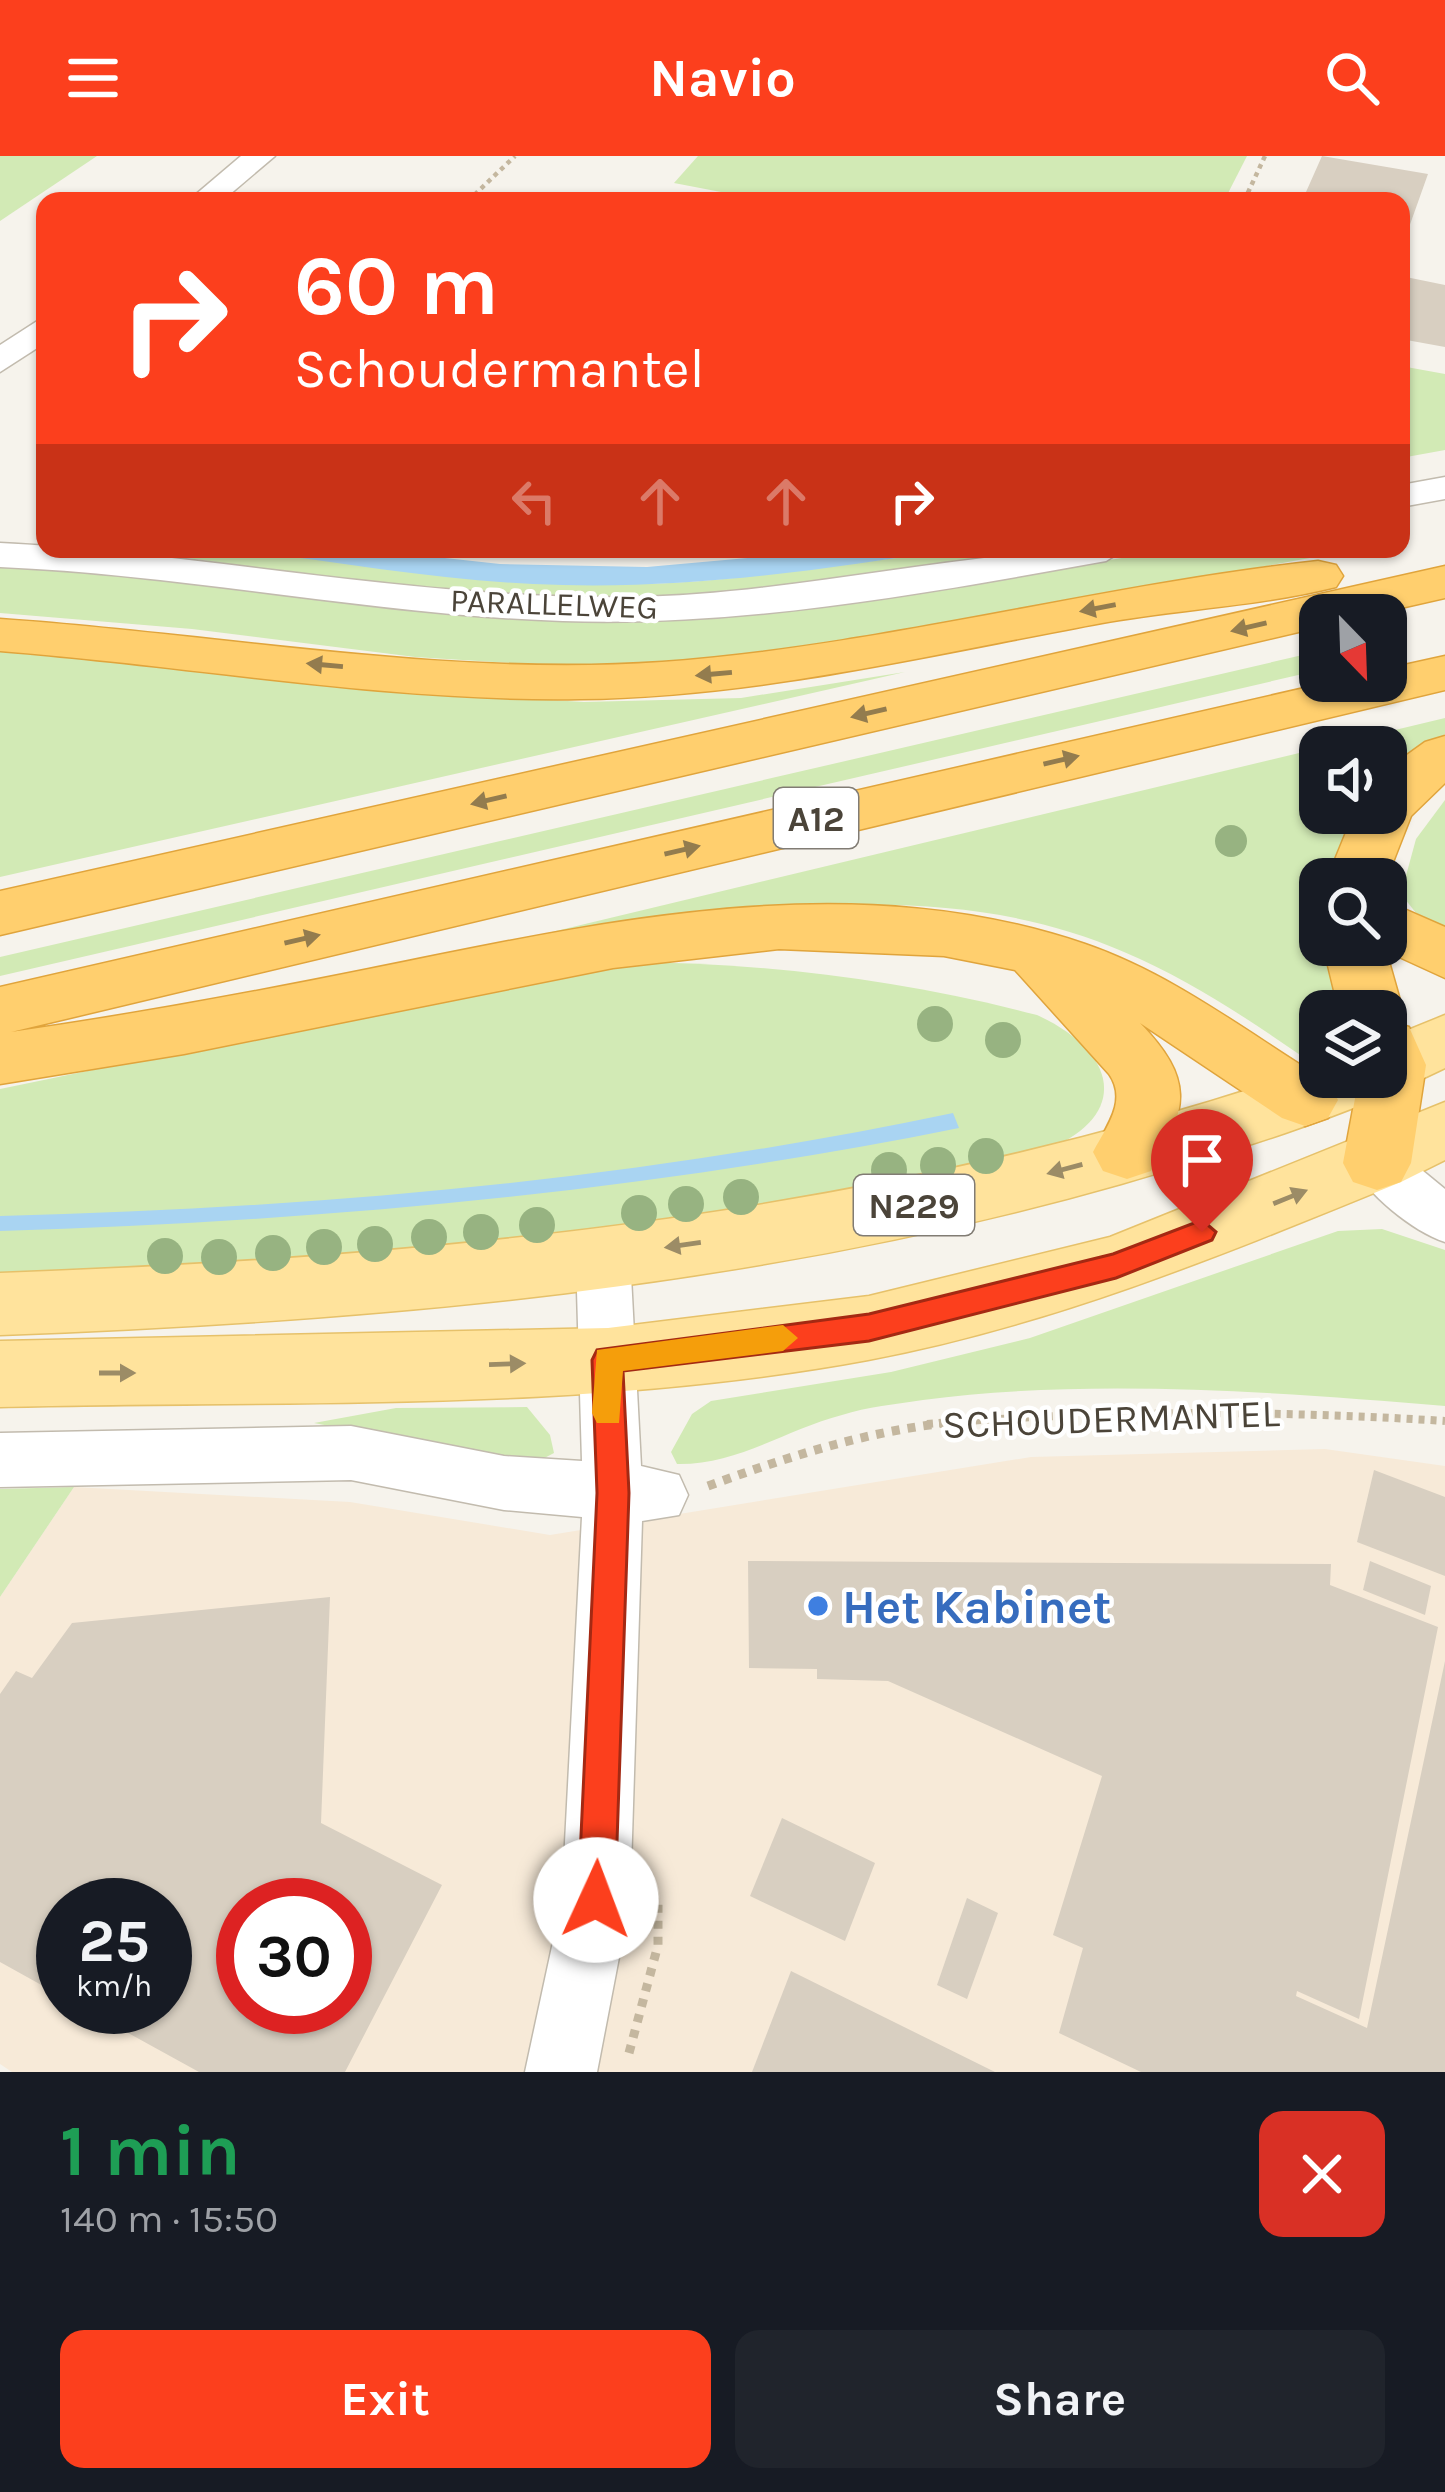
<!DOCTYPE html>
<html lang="en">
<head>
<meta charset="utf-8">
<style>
  :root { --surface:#171b24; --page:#20242c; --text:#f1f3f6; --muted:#9ea1a6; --accent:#fc3f1d }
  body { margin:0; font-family:Karla,sans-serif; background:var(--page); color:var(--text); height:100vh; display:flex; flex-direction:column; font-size:45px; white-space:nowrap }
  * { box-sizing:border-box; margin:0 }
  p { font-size:39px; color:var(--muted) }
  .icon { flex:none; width:66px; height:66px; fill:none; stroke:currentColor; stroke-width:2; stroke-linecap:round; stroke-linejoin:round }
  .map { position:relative; height:1916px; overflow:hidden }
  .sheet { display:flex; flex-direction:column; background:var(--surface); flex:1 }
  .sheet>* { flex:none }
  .top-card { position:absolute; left:36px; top:36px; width:1374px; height:366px; border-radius:24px; box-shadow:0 3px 9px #0004; background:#fc3f1d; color:#fff; overflow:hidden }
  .needle { width:78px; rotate:157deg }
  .controls { position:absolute; left:1299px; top:438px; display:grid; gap:24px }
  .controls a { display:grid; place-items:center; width:108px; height:108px; border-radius:24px; background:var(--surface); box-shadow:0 3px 9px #0004; font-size:60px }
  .speed { position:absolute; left:36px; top:1722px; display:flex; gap:24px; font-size:60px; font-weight:700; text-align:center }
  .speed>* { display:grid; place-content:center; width:156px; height:156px; border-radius:50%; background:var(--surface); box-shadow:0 3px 9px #0004; line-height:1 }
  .speed small { font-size:30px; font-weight:400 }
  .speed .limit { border:18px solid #d22; background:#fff; color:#111 }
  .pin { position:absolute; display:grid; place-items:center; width:102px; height:102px; color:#fff; margin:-123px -51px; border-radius:50% 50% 50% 0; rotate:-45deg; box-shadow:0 0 12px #0007 }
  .pin .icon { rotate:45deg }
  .me { position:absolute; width:132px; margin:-66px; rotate:2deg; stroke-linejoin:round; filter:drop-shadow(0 0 9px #0008) }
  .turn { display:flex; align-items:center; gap:42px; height:252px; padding:0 60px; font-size:54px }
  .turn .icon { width:156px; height:156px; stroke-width:2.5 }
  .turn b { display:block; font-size:84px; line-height:102px }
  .lanes { display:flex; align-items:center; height:114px; padding:0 60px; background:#0003; justify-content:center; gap:60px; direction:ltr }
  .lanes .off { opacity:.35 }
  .round { display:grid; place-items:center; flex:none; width:126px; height:126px; border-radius:24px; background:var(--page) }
  .overview { display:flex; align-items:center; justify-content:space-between; height:204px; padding:0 60px }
  h1 { font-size:72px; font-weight:700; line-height:90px; color:#1e9e55 }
  .button { display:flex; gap:24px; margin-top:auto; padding:24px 60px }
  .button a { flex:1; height:138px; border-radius:24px; background:var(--accent); color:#fff; font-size:48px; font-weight:700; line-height:138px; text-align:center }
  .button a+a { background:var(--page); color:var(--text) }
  header { display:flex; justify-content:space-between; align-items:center; height:156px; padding:0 60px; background:var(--accent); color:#fff; font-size:54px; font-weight:700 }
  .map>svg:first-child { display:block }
  .commercial { fill:#f7ead8; fill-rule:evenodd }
  .green { fill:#d2eab5 }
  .water { fill:#a9d4f2 }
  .building { fill:#d8cfc1; fill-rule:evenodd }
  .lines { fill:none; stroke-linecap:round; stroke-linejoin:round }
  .minor-casing { stroke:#c2bbae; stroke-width:3 }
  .major-casing { stroke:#e6c16a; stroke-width:3 }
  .highway-casing { stroke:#e0a43c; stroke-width:3 }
  .path-far2 { stroke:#c4b79f; stroke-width:4.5; stroke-dasharray:4.5 4.5; stroke-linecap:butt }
  .path-far1 { stroke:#c4b79f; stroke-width:8; stroke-dasharray:6 6; stroke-linecap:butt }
  .path { stroke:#c4b79f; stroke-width:9; stroke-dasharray:8 8; stroke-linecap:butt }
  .minor { fill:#fff; fill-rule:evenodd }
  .major { fill:#ffe39c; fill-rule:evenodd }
  .highway { fill:#ffcf6e; fill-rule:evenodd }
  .tree { fill:#97b381 }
  .oneway { fill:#937c4e }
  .oneway2 { fill:#9c8c66 }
  .route { fill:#fc3f1d; stroke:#a42913; stroke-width:3 }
  .slow { fill:#f59e0b }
  .shop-dot { fill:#3f7fe0; stroke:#fff; stroke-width:4.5 }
  .labels { text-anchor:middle; stroke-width:9; stroke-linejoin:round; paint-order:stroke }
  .far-street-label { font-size:33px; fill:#4b4439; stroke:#fff }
  .shield { fill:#fff; stroke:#817c74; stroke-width:3 }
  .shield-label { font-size:36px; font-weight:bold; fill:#4b4439 }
  .street-label { font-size:39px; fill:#4b4439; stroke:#fff }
  .near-shop-label { font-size:48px; font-weight:bold; fill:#366cbe; stroke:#fff; text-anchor:start }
</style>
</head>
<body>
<header><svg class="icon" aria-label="menu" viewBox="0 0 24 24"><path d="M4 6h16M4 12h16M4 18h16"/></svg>Navio<svg class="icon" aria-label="search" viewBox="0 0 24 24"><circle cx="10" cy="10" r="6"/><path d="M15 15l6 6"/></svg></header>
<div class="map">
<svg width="1445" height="1916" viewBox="0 0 1445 1916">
  <rect width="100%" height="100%" fill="#f6f3ec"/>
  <path class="commercial" d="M 1325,1293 L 1445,1310 L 1445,1916 L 12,1916 L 0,1908 L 0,1441 L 74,1331 L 350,1346 L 550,1379 L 1031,1301 ZM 63,1749 L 165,1749 L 165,1851 L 63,1851 ZM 243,1749 L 345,1749 L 345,1851 L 243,1851 Z"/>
  <g class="green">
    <path d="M 0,0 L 97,0 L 0,65 Z"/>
    <path d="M 698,0 L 1247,0 L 1224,45 L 768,45 L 674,27 Z"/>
    <path d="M 1401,210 L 1445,218 L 1445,294 L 1401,302 Z"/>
    <path d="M 122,393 C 159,393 196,391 232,393 C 366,401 497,429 632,428 C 767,427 898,393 1032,393 L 877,422 L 642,444 L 457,439 Z"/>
    <path d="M 1176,393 L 1359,393 L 733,508 L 588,512 L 415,501 L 192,473 L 0,457 L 0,407 L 56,408 L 432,455 L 916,436 Z"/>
    <path d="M 0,491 L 402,535 L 584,546 L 741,542 L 905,516 L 0,721 Z"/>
    <path d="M 1320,495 L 1320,514 L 0,820 L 0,801 Z"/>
    <path d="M 1445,562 L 1445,578 L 1386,618 L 1386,591 L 1324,591 Z"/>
    <path d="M 1320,592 L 1320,657 L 1356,657 L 1330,723 L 1320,723 L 1320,789 L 1325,789 L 1343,855 L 1320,855 L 1320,913 C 1257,869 1195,826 1124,796 C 925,709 700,764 493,790 Z"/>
    <path d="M 1445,644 L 1445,772 L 1416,757 L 1401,738 L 1416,683 Z"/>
    <path d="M 617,806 C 759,806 899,823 1037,859 C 1118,896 1133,961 1041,996 L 729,1058 L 433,1097 L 0,1122 L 0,933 Z"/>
    <path d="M 1382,1073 L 1445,1094 L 1445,1250 C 1282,1236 1085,1222 923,1244 C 896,1248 867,1251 842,1259 C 785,1274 737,1309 677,1308 L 671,1296 L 692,1258 L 711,1245 L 891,1216 L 1030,1182 L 1338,1075 Z"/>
    <path d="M 527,1251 L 550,1279 L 554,1297 L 531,1309 L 314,1267 L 396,1252 Z"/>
    <path d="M 74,1331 L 0,1441 L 0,1333 Z"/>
  </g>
  <g class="water">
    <path d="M 233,393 L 362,393 L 500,408 L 647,411 L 847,393 L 952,393 C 813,416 673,435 533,428 C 432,423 332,405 233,393 Z"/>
    <path d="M 953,957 L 959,972 C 642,1036 323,1065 0,1075 L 0,1060 C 321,1052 639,1023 953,957 Z"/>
  </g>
  <g class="building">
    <path d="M 1322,0 L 1428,18 L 1402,91 L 1401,45 L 1302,45 Z"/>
    <path d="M 1401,120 L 1445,129 L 1445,191 L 1401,183 Z"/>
    <path d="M 1374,1314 L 1445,1341 L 1445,1420 L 1357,1386 Z"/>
    <path d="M 748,1405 L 1331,1408 L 1330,1429 L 1438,1471 L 1359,1863 L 1297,1835 L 1296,1840 L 1367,1872 L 1445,1505 L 1445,1916 L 1141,1916 L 1059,1877 L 1083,1792 L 1053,1779 L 1102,1620 L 888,1525 L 817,1523 L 817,1513 L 749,1512 Z"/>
    <path d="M 1370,1405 L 1431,1430 L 1425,1459 L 1363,1434 Z"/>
    <path d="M 330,1441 L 321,1667 L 442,1729 L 345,1916 L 199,1916 L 81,1851 L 165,1851 L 165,1749 L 63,1749 L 63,1841 L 0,1806 L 0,1538 L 16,1515 L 32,1522 L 72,1467 ZM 243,1749 L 345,1749 L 345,1851 L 243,1851 Z"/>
    <path d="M 782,1662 L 875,1707 L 845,1785 L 750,1740 Z"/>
    <path d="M 967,1742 L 998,1757 L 967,1843 L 937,1829 Z"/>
    <path d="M 791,1815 L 995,1916 L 752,1916 Z"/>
  </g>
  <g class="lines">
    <g class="minor-casing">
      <g id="minor">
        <path d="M 241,0 L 275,0 L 222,45 L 188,45 Z"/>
        <path d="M 45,160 L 45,187 L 0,216 L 0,189 Z"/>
        <path d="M 1445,321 L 1445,343 L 1401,351 L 1401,329 Z"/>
        <path d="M 0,387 C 204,397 419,444 629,441 C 796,439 959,393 1125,393 L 1106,405 C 927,437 746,471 563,465 C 374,459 189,419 0,411 Z"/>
        <path d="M 1377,986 L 1395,992 L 1445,1033 L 1445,1086 C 1412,1075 1367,1038 1351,1007 L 1359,992 Z"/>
        <path d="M 603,1078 L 622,1085 L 630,1101 L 641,1310 L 679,1319 L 688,1339 L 679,1359 L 642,1365 L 630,1744 L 597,1916 L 525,1916 L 562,1744 L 582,1361 L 504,1354 L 351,1324 L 0,1331 L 0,1277 L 351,1270 L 504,1300 L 582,1305 L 576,1101 L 584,1085 Z"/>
      </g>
    </g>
    <g class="major-casing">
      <g id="major">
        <path d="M 1445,859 L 1445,912 C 1343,962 1231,996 1121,1028 C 756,1132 378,1165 0,1179 L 0,1117 C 448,1101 894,1057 1320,910 L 1320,921 L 1386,921 L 1386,883 Z"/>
        <path d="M 1445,946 L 1445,1004 L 1401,1026 C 1227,1097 1054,1169 868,1204 C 584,1257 288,1244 0,1251 L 0,1185 L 608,1172 L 869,1140 L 1110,1081 Z"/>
      </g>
    </g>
    <g class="highway-casing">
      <g id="highway">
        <path d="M 1318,405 L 1336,409 L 1343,420 L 1336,431 C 1260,450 1179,453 1102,467 C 929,499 757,541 580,543 C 386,546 193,510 0,495 L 0,463 C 220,478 441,521 662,506 C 883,490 1098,429 1318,405 Z"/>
        <path d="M 1445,410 L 1445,442 L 1370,459 L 1320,459 L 1320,471 L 0,779 L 0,735 Z"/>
        <path d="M 1445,500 L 1445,534 L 11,876 C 131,859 250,837 369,813 C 602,766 851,708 1085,788 C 1175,819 1249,878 1328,926 L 1338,944 L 1328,962 L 1305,970 L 1282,962 L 1140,867 C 1194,923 1189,952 1151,1015 L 1127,1023 L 1103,1015 L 1093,996 C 1106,971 1128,945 1109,918 L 1015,814 L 944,800 L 779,793 L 613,812 L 184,898 L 0,928 L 0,831 L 1335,525 L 1386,525 L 1386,513 Z"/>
        <path d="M 1445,580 L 1445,627 L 1411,660 L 1386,724 L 1327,723 L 1354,657 L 1386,657 L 1386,614 L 1425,586 Z"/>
        <path d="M 1386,745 L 1445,771 L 1445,822 L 1386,795 L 1403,855 L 1396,867 L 1409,871 L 1426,909 L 1411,1007 L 1401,1026 L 1377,1034 L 1353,1026 L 1343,1007 L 1359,921 L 1386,921 L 1386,855 L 1339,855 L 1323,789 L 1386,789 Z"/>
      </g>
    </g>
    <g class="path-far2">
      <path d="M 468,45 L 515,0"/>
      <path d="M 1244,45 L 1265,0"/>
    </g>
    <path class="path-far1" d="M 927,1268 C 1101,1254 1271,1254 1445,1265"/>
    <g class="path">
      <path d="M 708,1330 C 793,1299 873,1273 964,1265"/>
      <path d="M 629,1897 L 658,1789 L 658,1742"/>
    </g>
    <use href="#minor" class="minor"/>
    <use href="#major" class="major"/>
    <use href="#highway" class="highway"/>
  </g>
  <g class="tree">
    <circle cx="1231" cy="685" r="16"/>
    <circle cx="935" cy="868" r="18"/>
    <circle cx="1003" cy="884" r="18"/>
    <circle cx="986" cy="1000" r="18"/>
    <circle cx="938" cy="1009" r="18"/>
    <circle cx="889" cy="1014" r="18"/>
    <circle cx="741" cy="1041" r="18"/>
    <circle cx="686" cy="1048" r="18"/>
    <circle cx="639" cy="1057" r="18"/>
    <circle cx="537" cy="1069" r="18"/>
    <circle cx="481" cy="1076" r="18"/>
    <circle cx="429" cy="1081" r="18"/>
    <circle cx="375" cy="1088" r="18"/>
    <circle cx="324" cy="1091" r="18"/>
    <circle cx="273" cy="1097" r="18"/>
    <circle cx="165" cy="1100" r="18"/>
    <circle cx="219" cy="1101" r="18"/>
  </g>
  <defs><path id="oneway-solid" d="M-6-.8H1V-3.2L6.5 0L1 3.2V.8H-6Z" transform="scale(3)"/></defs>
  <g class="oneway">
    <use href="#oneway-solid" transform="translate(1098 452) rotate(169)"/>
    <use href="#oneway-solid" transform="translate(1249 471) rotate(167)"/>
    <use href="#oneway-solid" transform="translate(325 509) rotate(-175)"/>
    <use href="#oneway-solid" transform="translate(714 518) rotate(175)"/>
    <use href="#oneway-solid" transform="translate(869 557) rotate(167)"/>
    <use href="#oneway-solid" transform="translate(1061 604) rotate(-13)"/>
    <use href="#oneway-solid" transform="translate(489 644) rotate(167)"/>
    <use href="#oneway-solid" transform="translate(682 694) rotate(-13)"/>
    <use href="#oneway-solid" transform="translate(302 783) rotate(-13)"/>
  </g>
  <g class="oneway2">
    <use href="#oneway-solid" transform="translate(1065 1013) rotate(165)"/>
    <use href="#oneway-solid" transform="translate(1290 1041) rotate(-22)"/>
    <use href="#oneway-solid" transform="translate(683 1089) rotate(172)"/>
    <use href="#oneway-solid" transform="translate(507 1208) rotate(-2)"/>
    <use href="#oneway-solid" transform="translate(117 1217)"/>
  </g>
  <path class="route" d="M 1202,1064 L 1216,1076 L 1212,1084 L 1116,1122 L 869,1185 L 623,1215 L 629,1337 L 615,1744 L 609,1757 L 596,1762 L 583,1757 L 578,1744 L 597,1337 L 592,1204 L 597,1194 L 869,1158 L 1113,1098 Z"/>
  <path class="slow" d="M 783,1169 L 798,1182 L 783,1195 L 623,1215 L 619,1267 L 597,1267 L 592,1257 L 597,1194 Z"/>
  <circle class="shop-dot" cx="818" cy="1450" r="12"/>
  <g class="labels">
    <g class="far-street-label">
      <text transform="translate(554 447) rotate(2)" y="12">PARALLELWEG</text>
    </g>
    <g class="shield">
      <rect x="774" y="632" width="84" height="60" rx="9"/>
      <rect x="854" y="1019" width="120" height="60" rx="9"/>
    </g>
    <g class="shield-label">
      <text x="816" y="675">A12</text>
      <text x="914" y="1062">N229</text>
    </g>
    <g class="street-label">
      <text transform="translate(1111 1262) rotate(-2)" y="14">SCHOUDERMANTEL</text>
    </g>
    <g class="near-shop-label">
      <text x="842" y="1467">Het Kabinet</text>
    </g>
  </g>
</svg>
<div class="controls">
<a><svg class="needle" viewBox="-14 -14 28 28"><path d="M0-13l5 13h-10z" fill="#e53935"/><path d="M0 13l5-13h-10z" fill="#9ea1a6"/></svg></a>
<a><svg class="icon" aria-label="sound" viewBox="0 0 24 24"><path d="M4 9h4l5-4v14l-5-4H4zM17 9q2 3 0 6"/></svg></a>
<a><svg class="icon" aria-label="search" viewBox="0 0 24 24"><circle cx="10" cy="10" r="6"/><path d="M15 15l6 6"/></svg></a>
<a><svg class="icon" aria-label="layers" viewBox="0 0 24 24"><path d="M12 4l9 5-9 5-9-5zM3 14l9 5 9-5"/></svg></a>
</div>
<div class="speed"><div>25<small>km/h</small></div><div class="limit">30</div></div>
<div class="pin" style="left:1202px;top:1076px;background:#d93025"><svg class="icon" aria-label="arrive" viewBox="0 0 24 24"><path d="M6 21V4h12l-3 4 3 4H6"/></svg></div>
<svg class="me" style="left:596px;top:1744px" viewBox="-20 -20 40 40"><circle r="19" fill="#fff"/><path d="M0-13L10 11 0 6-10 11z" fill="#fc3f1d"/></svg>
<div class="top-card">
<div class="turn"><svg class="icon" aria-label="right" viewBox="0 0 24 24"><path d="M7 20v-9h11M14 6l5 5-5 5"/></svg><div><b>60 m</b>Schoudermantel</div></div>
<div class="lanes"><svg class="icon off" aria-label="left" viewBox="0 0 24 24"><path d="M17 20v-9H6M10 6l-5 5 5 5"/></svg><svg class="icon off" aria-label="ahead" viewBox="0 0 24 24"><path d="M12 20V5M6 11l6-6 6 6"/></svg><svg class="icon off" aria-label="ahead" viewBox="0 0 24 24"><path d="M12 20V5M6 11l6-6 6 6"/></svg><svg class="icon" aria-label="right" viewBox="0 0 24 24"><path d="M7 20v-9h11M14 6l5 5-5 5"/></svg></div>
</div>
</div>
<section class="sheet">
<div class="overview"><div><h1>1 min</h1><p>140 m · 15:50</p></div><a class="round" style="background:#d93025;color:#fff"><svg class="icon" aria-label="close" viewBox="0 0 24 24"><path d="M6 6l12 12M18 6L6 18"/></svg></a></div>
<div class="button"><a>Exit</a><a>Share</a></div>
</section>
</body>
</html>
